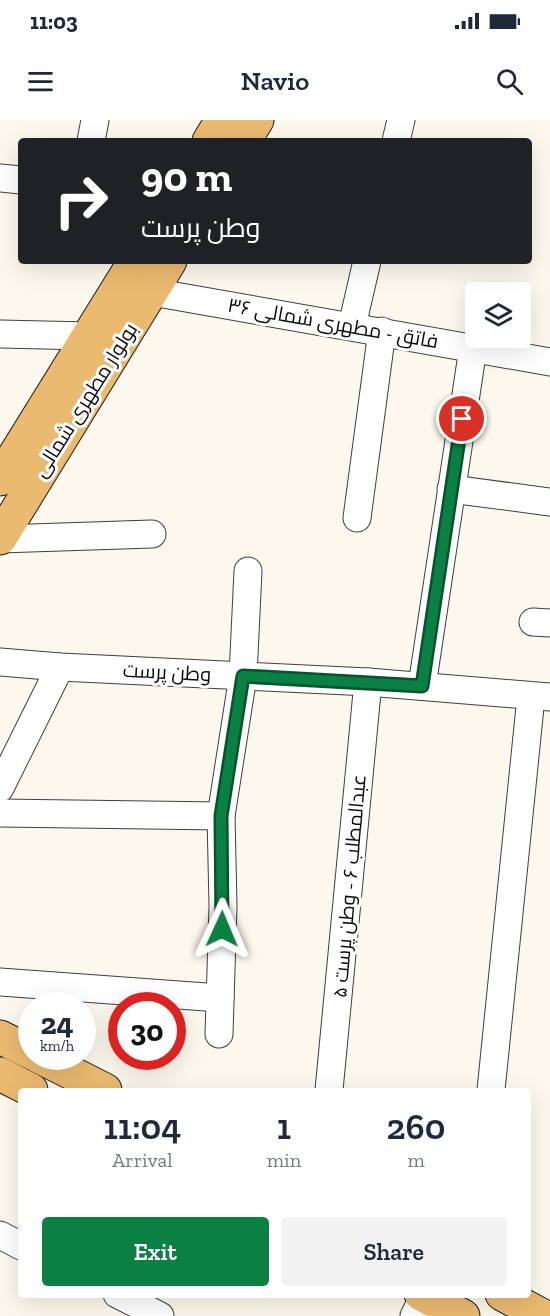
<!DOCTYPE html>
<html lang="en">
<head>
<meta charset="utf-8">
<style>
  :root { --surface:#fff; --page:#f2f2f3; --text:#1f2937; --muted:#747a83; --accent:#0b8043 }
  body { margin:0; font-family:"Zilla Slab",Cairo,serif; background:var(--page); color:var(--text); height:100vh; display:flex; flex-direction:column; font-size:22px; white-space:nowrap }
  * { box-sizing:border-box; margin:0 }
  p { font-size:20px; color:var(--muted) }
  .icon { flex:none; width:33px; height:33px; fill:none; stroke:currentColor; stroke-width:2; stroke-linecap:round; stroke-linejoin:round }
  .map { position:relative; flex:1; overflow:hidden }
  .sheet { position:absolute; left:18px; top:968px; width:513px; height:210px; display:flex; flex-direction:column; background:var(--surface); border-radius:6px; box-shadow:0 6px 24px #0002 }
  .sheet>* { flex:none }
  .guide { position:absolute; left:18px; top:18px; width:514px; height:126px; border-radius:6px; box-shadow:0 6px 24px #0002; background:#202124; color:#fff; overflow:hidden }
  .controls { position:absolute; left:465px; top:162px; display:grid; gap:12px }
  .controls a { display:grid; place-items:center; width:66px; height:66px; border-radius:6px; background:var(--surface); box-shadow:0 6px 24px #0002; font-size:30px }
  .speed { position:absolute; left:18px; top:872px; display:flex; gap:12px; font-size:30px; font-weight:700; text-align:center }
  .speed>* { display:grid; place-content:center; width:78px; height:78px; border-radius:50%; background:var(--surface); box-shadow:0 6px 24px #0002; line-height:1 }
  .speed small { font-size:15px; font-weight:400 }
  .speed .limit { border:9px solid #d22; background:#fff; color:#111 }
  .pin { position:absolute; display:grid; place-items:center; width:51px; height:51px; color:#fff; margin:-26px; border:3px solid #fff; border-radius:50%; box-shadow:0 2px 6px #0007 }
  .me { position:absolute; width:66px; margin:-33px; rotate:1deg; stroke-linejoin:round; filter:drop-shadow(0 0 4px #0008) }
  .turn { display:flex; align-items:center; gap:21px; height:126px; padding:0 24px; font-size:27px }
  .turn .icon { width:78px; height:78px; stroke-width:2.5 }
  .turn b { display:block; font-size:42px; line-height:51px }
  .eta { display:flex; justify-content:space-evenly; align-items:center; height:102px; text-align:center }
  .eta b { font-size:36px; font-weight:600; line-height:42px }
  .primary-button { display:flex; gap:12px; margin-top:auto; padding:12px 24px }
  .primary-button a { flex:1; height:69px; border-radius:6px; background:var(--accent); color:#fff; font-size:24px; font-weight:600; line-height:69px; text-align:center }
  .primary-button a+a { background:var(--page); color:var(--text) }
  .status { display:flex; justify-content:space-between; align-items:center; height:42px; padding:0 30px; background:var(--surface); direction:ltr }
  .status svg { height:16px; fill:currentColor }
  header { display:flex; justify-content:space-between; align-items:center; height:78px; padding:0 24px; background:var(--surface); font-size:27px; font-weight:600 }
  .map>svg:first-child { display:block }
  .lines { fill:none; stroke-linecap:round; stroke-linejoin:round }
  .minor-casing { stroke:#3f3f3f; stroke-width:29 }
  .major-casing { stroke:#1d1d1d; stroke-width:35 }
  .minor { stroke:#fff; stroke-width:27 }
  .major { stroke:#eaba70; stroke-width:33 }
  .route-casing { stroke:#07532c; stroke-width:15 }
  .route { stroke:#0b8043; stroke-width:10 }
  .labels { text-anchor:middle; stroke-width:6; stroke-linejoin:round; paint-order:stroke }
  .street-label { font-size:20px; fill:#0c0c0c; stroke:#fff }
</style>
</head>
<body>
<div class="status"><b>11:03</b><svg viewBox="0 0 49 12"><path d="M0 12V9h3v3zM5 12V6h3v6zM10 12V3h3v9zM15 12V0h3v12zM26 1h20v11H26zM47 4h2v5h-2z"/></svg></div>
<header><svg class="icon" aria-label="menu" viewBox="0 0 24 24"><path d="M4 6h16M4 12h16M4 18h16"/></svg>Navio<svg class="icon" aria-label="search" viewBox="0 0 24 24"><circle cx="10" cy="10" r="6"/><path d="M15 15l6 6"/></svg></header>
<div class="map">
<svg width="550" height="1196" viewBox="0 0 550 1196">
  <rect width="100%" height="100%" fill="#fdf8ed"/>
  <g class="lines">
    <g class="minor-casing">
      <g id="minor">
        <path d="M 91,21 L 95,0"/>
        <path d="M 396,21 L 401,0"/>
        <path d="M 0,58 L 21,60"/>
        <path d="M 152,172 L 550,242"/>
        <path d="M 352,206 L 367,141"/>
        <path d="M 0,214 L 88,216"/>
        <path d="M 451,369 L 550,382"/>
        <path d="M 357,398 L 382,211"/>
        <path d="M 0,419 L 152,414"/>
        <path d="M 533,502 L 550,503"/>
        <path d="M 0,542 L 60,547 L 368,562 L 550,577"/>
        <path d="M 422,566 L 473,228"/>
        <path d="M 0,668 L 60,547"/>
        <path d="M 0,693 L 221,696"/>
        <path d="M 0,862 L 220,878"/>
        <path d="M 219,914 L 223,786 L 221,696 L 243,556 L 248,451"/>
        <path d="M 329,970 L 368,562"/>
        <path d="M 491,970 L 531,577"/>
        <path d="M 0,1115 L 21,1126"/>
        <path d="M 117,1174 L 160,1196"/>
        <path d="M 414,1196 L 424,1176"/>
      </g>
    </g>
    <g class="major-casing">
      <g id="major">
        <path d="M 209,21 L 222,0"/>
        <path d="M 244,21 L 257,0"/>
        <path d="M 0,359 L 135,141"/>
        <path d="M 0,418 L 170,141"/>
        <path d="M 0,917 L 32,933"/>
        <path d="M 38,936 L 105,970"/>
        <path d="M 0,954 L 31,970"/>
        <path d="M 421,1174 L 463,1196"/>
        <path d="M 502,1174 L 543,1196"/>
      </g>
    </g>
    <use href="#minor" class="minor"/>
    <use href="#major" class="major"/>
  </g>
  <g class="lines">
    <g class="route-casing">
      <path id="route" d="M 222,809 L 221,696 L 243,556 L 422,566 L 462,299"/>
    </g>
    <use href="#route" class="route"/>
  </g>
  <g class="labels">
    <g class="street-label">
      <text transform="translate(333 203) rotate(10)" y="7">فاتق - مطهری شمالی ۳۶</text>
      <text transform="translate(85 280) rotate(-58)" y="7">بولوار مطهری شمالی</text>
      <text transform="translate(167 552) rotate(3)" y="7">وطن پرست</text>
      <text transform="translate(349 766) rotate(-85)" y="7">عبدالمطلب ۶ - وطن پرست ۵</text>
    </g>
  </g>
</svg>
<div class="controls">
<a><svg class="icon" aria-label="layers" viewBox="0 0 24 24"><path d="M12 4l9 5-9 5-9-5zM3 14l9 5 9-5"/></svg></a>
</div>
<div class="speed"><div>24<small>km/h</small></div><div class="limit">30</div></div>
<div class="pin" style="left:462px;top:299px;background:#d93025"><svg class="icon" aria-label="arrive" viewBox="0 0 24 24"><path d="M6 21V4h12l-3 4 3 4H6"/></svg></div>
<svg class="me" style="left:222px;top:809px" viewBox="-20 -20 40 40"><path d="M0-17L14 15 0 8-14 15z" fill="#0b8043" stroke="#fff" stroke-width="4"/></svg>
<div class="guide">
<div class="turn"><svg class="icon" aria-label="right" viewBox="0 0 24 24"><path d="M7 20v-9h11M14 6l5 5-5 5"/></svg><div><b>90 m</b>وطن پرست</div></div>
</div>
<section class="sheet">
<div class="eta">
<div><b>11:04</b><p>Arrival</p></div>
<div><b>1</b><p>min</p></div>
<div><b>260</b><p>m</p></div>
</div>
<div class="primary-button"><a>Exit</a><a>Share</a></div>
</section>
</div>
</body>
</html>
